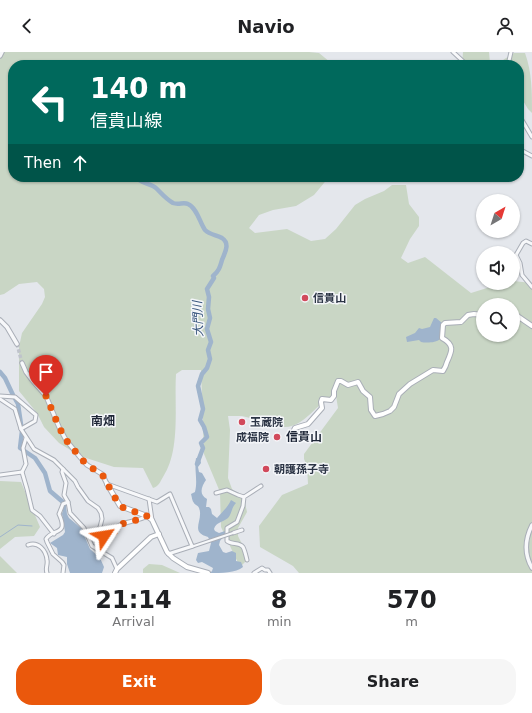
<!DOCTYPE html>
<html lang="en">
<head>
<meta charset="utf-8">
<style>
  :root { --surface:#fff; --page:#f6f6f6; --text:#202124; --muted:#757577; --accent:#ea580c }
  body { margin:0; font-family:"DejaVu Sans","Noto Sans JP",sans-serif; background:var(--page); color:var(--text); height:100vh; display:flex; flex-direction:column; font-size:15px; white-space:nowrap }
  * { box-sizing:border-box; margin:0 }
  p { font-size:13px; color:var(--muted) }
  .icon { flex:none; width:22px; height:22px; fill:none; stroke:currentColor; stroke-width:2; stroke-linecap:round; stroke-linejoin:round }
  .map { position:relative; height:521px; overflow:hidden }
  .panel { display:flex; flex-direction:column; background:var(--surface); flex:1 }
  .panel>* { flex:none }
  .banner { position:absolute; left:8px; top:8px; width:516px; height:122px; border-radius:16px; box-shadow:0 1px 3px #0004; background:#00695c; color:#fff; overflow:hidden }
  .needle { width:26px; rotate:39deg }
  .tools { position:absolute; left:476px; top:142px; display:grid; gap:8px }
  .tools a { display:grid; place-items:center; width:44px; height:44px; border-radius:50%; background:var(--surface); box-shadow:0 1px 3px #0004; font-size:20px }
  .pin { position:absolute; display:grid; place-items:center; width:34px; height:34px; color:#fff; margin:-41px -17px; border-radius:50% 50% 50% 0; rotate:-45deg; box-shadow:0 0 4px #0007 }
  .pin .icon { rotate:45deg }
  .me { position:absolute; width:44px; margin:-22px; rotate:57deg; stroke-linejoin:round; filter:drop-shadow(0 0 3px #0008) }
  .turn { display:flex; align-items:center; gap:14px; height:84px; padding:0 16px; font-size:18px }
  .turn .icon { width:52px; height:52px; stroke-width:2.5 }
  .turn b { display:block; font-size:28px; line-height:34px }
  .then { display:flex; align-items:center; height:38px; padding:0 16px; background:#0003; gap:8px; font-size:15px }
  .eta { display:flex; justify-content:space-evenly; align-items:center; height:68px; text-align:center }
  .eta b { font-size:24px; font-weight:700; line-height:28px }
  .primary-button { display:flex; gap:8px; margin-top:auto; padding:8px 16px }
  .primary-button a { flex:1; height:46px; border-radius:16px; background:var(--accent); color:#fff; font-size:16px; font-weight:700; line-height:46px; text-align:center }
  .primary-button a+a { background:var(--page); color:var(--text) }
  header { display:flex; justify-content:space-between; align-items:center; height:52px; padding:0 16px; background:var(--surface); font-size:18px; font-weight:700 }
  .map>svg:first-child { display:block }
  .green { fill:#c9d6c5; fill-rule:evenodd }
  .water { fill:#9fb4cc }
  .lines { fill:none; stroke-linecap:round; stroke-linejoin:round }
  .stream { stroke:#9fb4cc; stroke-width:1 }
  .river { stroke:#9fb4cc; stroke-width:4.5 }
  .tertiary-tunnel { stroke:#bfc3cb; stroke-width:3.5; stroke-dasharray:3.5 2; stroke-linecap:butt }
  .minor-casing { stroke:#a9aeb7; stroke-width:5 }
  .tertiary-casing { stroke:#a9aeb7; stroke-width:5.5 }
  .secondary-casing { stroke:#a9aeb7; stroke-width:6 }
  .minor { stroke:#f7f8fa; stroke-width:3 }
  .tertiary { stroke:#f7f8fa; stroke-width:3.5 }
  .secondary { stroke:#fff; stroke-width:4 }
  .pedestrian-bridge-casing { stroke:#a9aeb7; stroke-width:4; stroke-linecap:butt }
  .pedestrian-bridge { stroke:#f7f8fa; stroke-width:2 }
  .route { stroke:#ea580c; stroke-width:7; stroke-dasharray:0 12.6 }
  .poi-dot { fill:#d1495b; stroke:#f4f6f9; stroke-width:1.5 }
  .labels { text-anchor:middle; stroke-width:3; stroke-linejoin:round; paint-order:stroke }
  .poi-label { font-size:11px; font-weight:bold; fill:#2b3445; stroke:#f4f6f9; text-anchor:start }
  .water-label { font-size:12px; font-style:italic; fill:#34527a; stroke:#f4f6f9 }
  .neighbourhood-label { font-size:12px; font-weight:bold; fill:#1d2536; stroke:#f4f6f9 }
</style>
</head>
<body>
<header><svg class="icon" aria-label="back" viewBox="0 0 24 24"><path d="M15 5l-7 7 7 7"/></svg>Navio<svg class="icon" aria-label="person" viewBox="0 0 24 24"><circle cx="12" cy="8" r="4"/><path d="M4 21q1-7 8-7t8 7"/></svg></header>
<div class="map">
<svg width="532" height="521" viewBox="0 0 532 521">
  <rect width="100%" height="100%" fill="#e4e7ec"/>
  <g class="green">
    <path d="M 0,0 L 309,0 L 319,1 L 330,10 L 330,13 L 13,13 L 13,125 L 329,125 L 314,143 L 296,154 L 273,158 L 259,163 L 249,176 L 255,181 L 287,177 L 311,189 L 325,187 L 336,177 L 355,153 L 365,147 L 384,139 L 392,133 L 406,133 L 409,152 L 419,165 L 419,174 L 410,187 L 401,206 L 408,211 L 425,205 L 471,241 L 503,231 L 513,231 L 513,229 L 532,231 L 532,521 L 299,521 L 293,514 L 260,495 L 259,474 L 282,443 L 308,432 L 307,414 L 304,407 L 304,402 L 338,356 L 336,344 C 316,349 306,375 285,375 L 242,364 L 228,364 L 230,378 L 228,426 L 232,437 L 240,444 L 245,451 L 247,460 L 238,476 L 238,484 L 249,506 L 240,515 L 221,475 L 220,440 L 204,402 L 201,318 L 182,318 L 176,322 C 174,353 181,398 163,425 C 160,430 159,434 153,436 L 143,416 L 114,415 L 80,404 L 59,391 L 44,375 L 37,361 L 19,339 L 19,295 L 22,281 L 42,252 L 45,245 L 44,237 L 37,230 L 19,232 L 4,242 L 0,243 ZM 483,253 L 513,253 L 513,283 L 483,283 Z"/>
    <path d="M 463,0 L 489,0 L 490,11 L 503,8 L 514,1 L 525,1 C 532,20 532,40 532,61 L 528,57 L 519,42 L 519,13 L 462,13 Z"/>
    <path d="M 0,429 L 21,430 L 40,475 L 34,484 L 15,485 L 0,497 Z"/>
    <path d="M 0,504 L 17,521 L 0,521 Z"/>
    <path d="M 149,512 L 162,513 L 180,521 L 143,521 L 143,517 Z"/>
  </g>
  <g class="water">
    <path d="M 434,266 L 436,266 L 442,271 L 440,287 C 436,291 426,291 421,290 L 419,288 L 407,290 L 406,285 L 415,281 L 419,276 L 422,277 L 430,275 Z"/>
    <path d="M 196,406 L 200,407 L 201,411 L 198,415 L 199,420 L 202,421 L 206,428 C 202,434 198,442 207,447 L 206,455 L 209,455 L 211,457 L 212,462 L 217,466 C 223,459 228,455 231,448 L 236,451 C 231,456 232,462 228,466 C 222,471 216,470 214,477 L 215,479 L 219,481 L 225,479 L 226,481 L 220,489 L 219,493 L 223,500 L 226,501 L 232,499 L 236,501 L 236,509 L 241,510 L 243,515 C 236,521 221,521 210,521 L 212,519 L 213,516 L 202,510 L 198,511 L 196,508 L 198,501 L 209,499 L 211,491 L 208,485 C 189,480 204,468 199,456 C 198,453 195,453 194,451 C 192,449 192,445 191,442 L 195,440 C 198,428 194,418 196,406 Z"/>
    <path d="M 64,453 L 66,453 L 67,462 L 69,466 L 81,476 L 90,497 L 100,506 L 104,515 L 102,521 L 70,521 L 67,512 L 67,505 L 58,503 L 57,496 L 50,491 L 63,483 L 65,480 L 62,462 Z"/>
  </g>
  <g class="lines">
    <path class="stream" d="M 0,485 L 18,473 L 32,474"/>
    <g class="river">
      <path d="M 136,125 C 140,132 151,131 157,137 C 162,142 166,147 173,151 C 178,153 184,150 188,152 C 197,156 200,171 205,178 C 210,183 217,183 222,186 C 231,192 224,202 222,208 C 220,215 219,219 213,224 L 214,226 L 207,237 L 209,245 L 208,257 L 210,266 L 207,277 L 211,290 L 208,298 L 210,307 L 207,316 L 202,322 L 198,334 L 203,357 L 200,368 L 204,375 L 207,385 L 201,391 L 203,396 L 197,412"/>
      <path d="M 0,320 L 5,326 L 13,343 L 18,352 L 22,379 L 20,396 L 35,406 L 45,421 L 50,439 L 64,451"/>
    </g>
    <path class="tertiary-tunnel" d="M 17,292 L 22,311"/>
    <g class="minor-casing">
      <g id="minor">
        <path d="M 453,0 L 467,13"/>
        <path d="M 508,13 L 511,0"/>
        <path d="M 519,63 L 532,85"/>
        <path d="M 519,97 L 532,104"/>
        <path d="M 532,192 L 526,189 L 523,191 L 516,203 L 520,211 L 522,223 L 532,235"/>
        <path d="M 0,344 L 15,345 L 36,363 L 35,369 L 21,377"/>
        <path d="M 0,347 L 15,357 L 21,377 L 34,397 L 54,408 L 75,429 L 78,435 L 88,449 L 98,456 L 101,461 L 102,467 L 100,475 L 104,484 L 106,485 L 113,483 C 114,480 116,476 118,474 C 122,470 140,469 147,464"/>
        <path d="M 26,386 L 23,396 L 26,412 L 22,420 L 27,437 L 32,458 L 40,464 L 54,482"/>
        <path d="M 63,417 L 62,420 L 66,431 L 64,443 L 68,450 L 70,461 L 84,476 L 92,494 L 112,506 L 117,517"/>
        <path d="M 0,423 L 22,420"/>
        <path d="M 107,432 L 157,450 L 170,442 L 192,494"/>
        <path d="M 216,441 L 227,438 L 238,443 L 244,445"/>
        <path d="M 149,447 L 152,468"/>
        <path d="M 233,481 L 242,478"/>
        <path d="M 28,493 C 38,489 46,498 47,508 C 48,513 45,516 47,521"/>
        <path d="M 168,502 L 193,494"/>
        <path d="M 247,508 C 246,504 245,499 243,495 C 239,490 232,493 227,489 L 227,476 L 237,470 L 243,454 L 244,445 L 261,434"/>
        <path d="M 63,521 L 64,513 L 62,510 L 53,502 L 47,490 L 46,487 C 53,476 69,484 59,462 L 63,452 L 68,450"/>
        <path d="M 254,521 L 262,516 L 265,518 L 268,518 L 270,521"/>
      </g>
    </g>
    <g class="tertiary-casing">
      <g id="tertiary">
        <path d="M 0,4 L 2,0"/>
        <path d="M 0,268 L 7,275 L 17,292"/>
        <path d="M 22,311 L 26,320 L 32,328 L 46,344 L 59,375 L 66,388 L 79,404 L 87,413 L 102,422 L 107,432"/>
        <path d="M 532,473 C 525,487 524,502 532,516"/>
      </g>
    </g>
    <g class="secondary-casing">
      <g id="secondary">
        <path d="M 513,261 L 532,274"/>
        <path d="M 292,382 L 295,376 L 308,372 L 322,356 L 321,350 L 322,347 L 331,348 L 334,344 L 334,339 L 338,329 L 341,329 L 348,333 L 358,330 L 363,339 L 370,345 L 371,358 L 375,364 L 383,362 L 390,359 L 394,355 L 399,342 L 410,332 L 433,318 L 443,319 C 445,316 446,314 447,310 C 452,299 455,293 442,286 L 443,273 L 445,271 L 461,270 L 468,263 L 474,262 L 483,263"/>
        <path d="M 107,432 L 120,454 L 147,464 L 152,468 L 167,500 L 173,506 L 187,515 L 208,521"/>
        <path d="M 115,521 L 117,517 L 151,485 L 159,482"/>
      </g>
    </g>
    <use href="#minor" class="minor"/>
    <use href="#tertiary" class="tertiary"/>
    <use href="#secondary" class="secondary"/>
    <g class="pedestrian-bridge-casing">
      <path id="pedestrian-bridge" d="M 194,494 L 233,481"/>
    </g>
    <use href="#pedestrian-bridge" class="pedestrian-bridge"/>
  </g>
  <g class="lines">
    <path class="route" d="M 46,344 L 59,375 L 66,388 L 79,404 L 87,413 L 102,422 L 119,453 L 124,456 L 147,464 C 140,469 122,470 118,474 C 116,476 114,480 113,483 L 106,485 L 104,484"/>
  </g>
  <g class="poi-dot">
    <circle cx="305" cy="246" r="4"/>
    <circle cx="242" cy="370" r="4"/>
    <circle cx="277" cy="385" r="4"/>
    <circle cx="266" cy="417" r="4"/>
  </g>
  <g class="labels">
    <g class="poi-label">
      <text x="313" y="250">信貴山</text>
      <text x="250" y="374">玉蔵院</text>
      <text x="269" y="389" text-anchor="end">成福院</text>
      <text x="274" y="421">朝護孫子寺</text>
    </g>
    <g class="water-label">
      <text transform="translate(198 267) rotate(-92)" y="4">大門川</text>
    </g>
    <g class="neighbourhood-label">
      <text x="103" y="373">南畑</text>
      <text x="304" y="389">信貴山</text>
    </g>
  </g>
</svg>
<div class="tools">
<a><svg class="needle" viewBox="-14 -14 28 28"><path d="M0-13l5 13h-10z" fill="#e53935"/><path d="M0 13l5-13h-10z" fill="#757577"/></svg></a>
<a><svg class="icon" aria-label="sound" viewBox="0 0 24 24"><path d="M4 9h4l5-4v14l-5-4H4zM17 9q2 3 0 6"/></svg></a>
<a><svg class="icon" aria-label="search" viewBox="0 0 24 24"><circle cx="10" cy="10" r="6"/><path d="M15 15l6 6"/></svg></a>
</div>
<div class="pin" style="left:46px;top:344px;background:#d93025"><svg class="icon" aria-label="arrive" viewBox="0 0 24 24"><path d="M6 21V4h12l-3 4 3 4H6"/></svg></div>
<svg class="me" style="left:104px;top:484px" viewBox="-20 -20 40 40"><path d="M0-17L14 15 0 8-14 15z" fill="#ea580c" stroke="#fff" stroke-width="4"/></svg>
<div class="banner">
<div class="turn"><svg class="icon" aria-label="left" viewBox="0 0 24 24"><path d="M17 20v-9H6M10 6l-5 5 5 5"/></svg><div><b>140 m</b>信貴山線</div></div>
<div class="then">Then<svg class="icon" aria-label="ahead" viewBox="0 0 24 24"><path d="M12 20V5M6 11l6-6 6 6"/></svg></div>
</div>
</div>
<section class="panel">
<div class="eta">
<div><b>21:14</b><p>Arrival</p></div>
<div><b>8</b><p>min</p></div>
<div><b>570</b><p>m</p></div>
</div>
<div class="primary-button"><a>Exit</a><a>Share</a></div>
</section>
</body>
</html>
